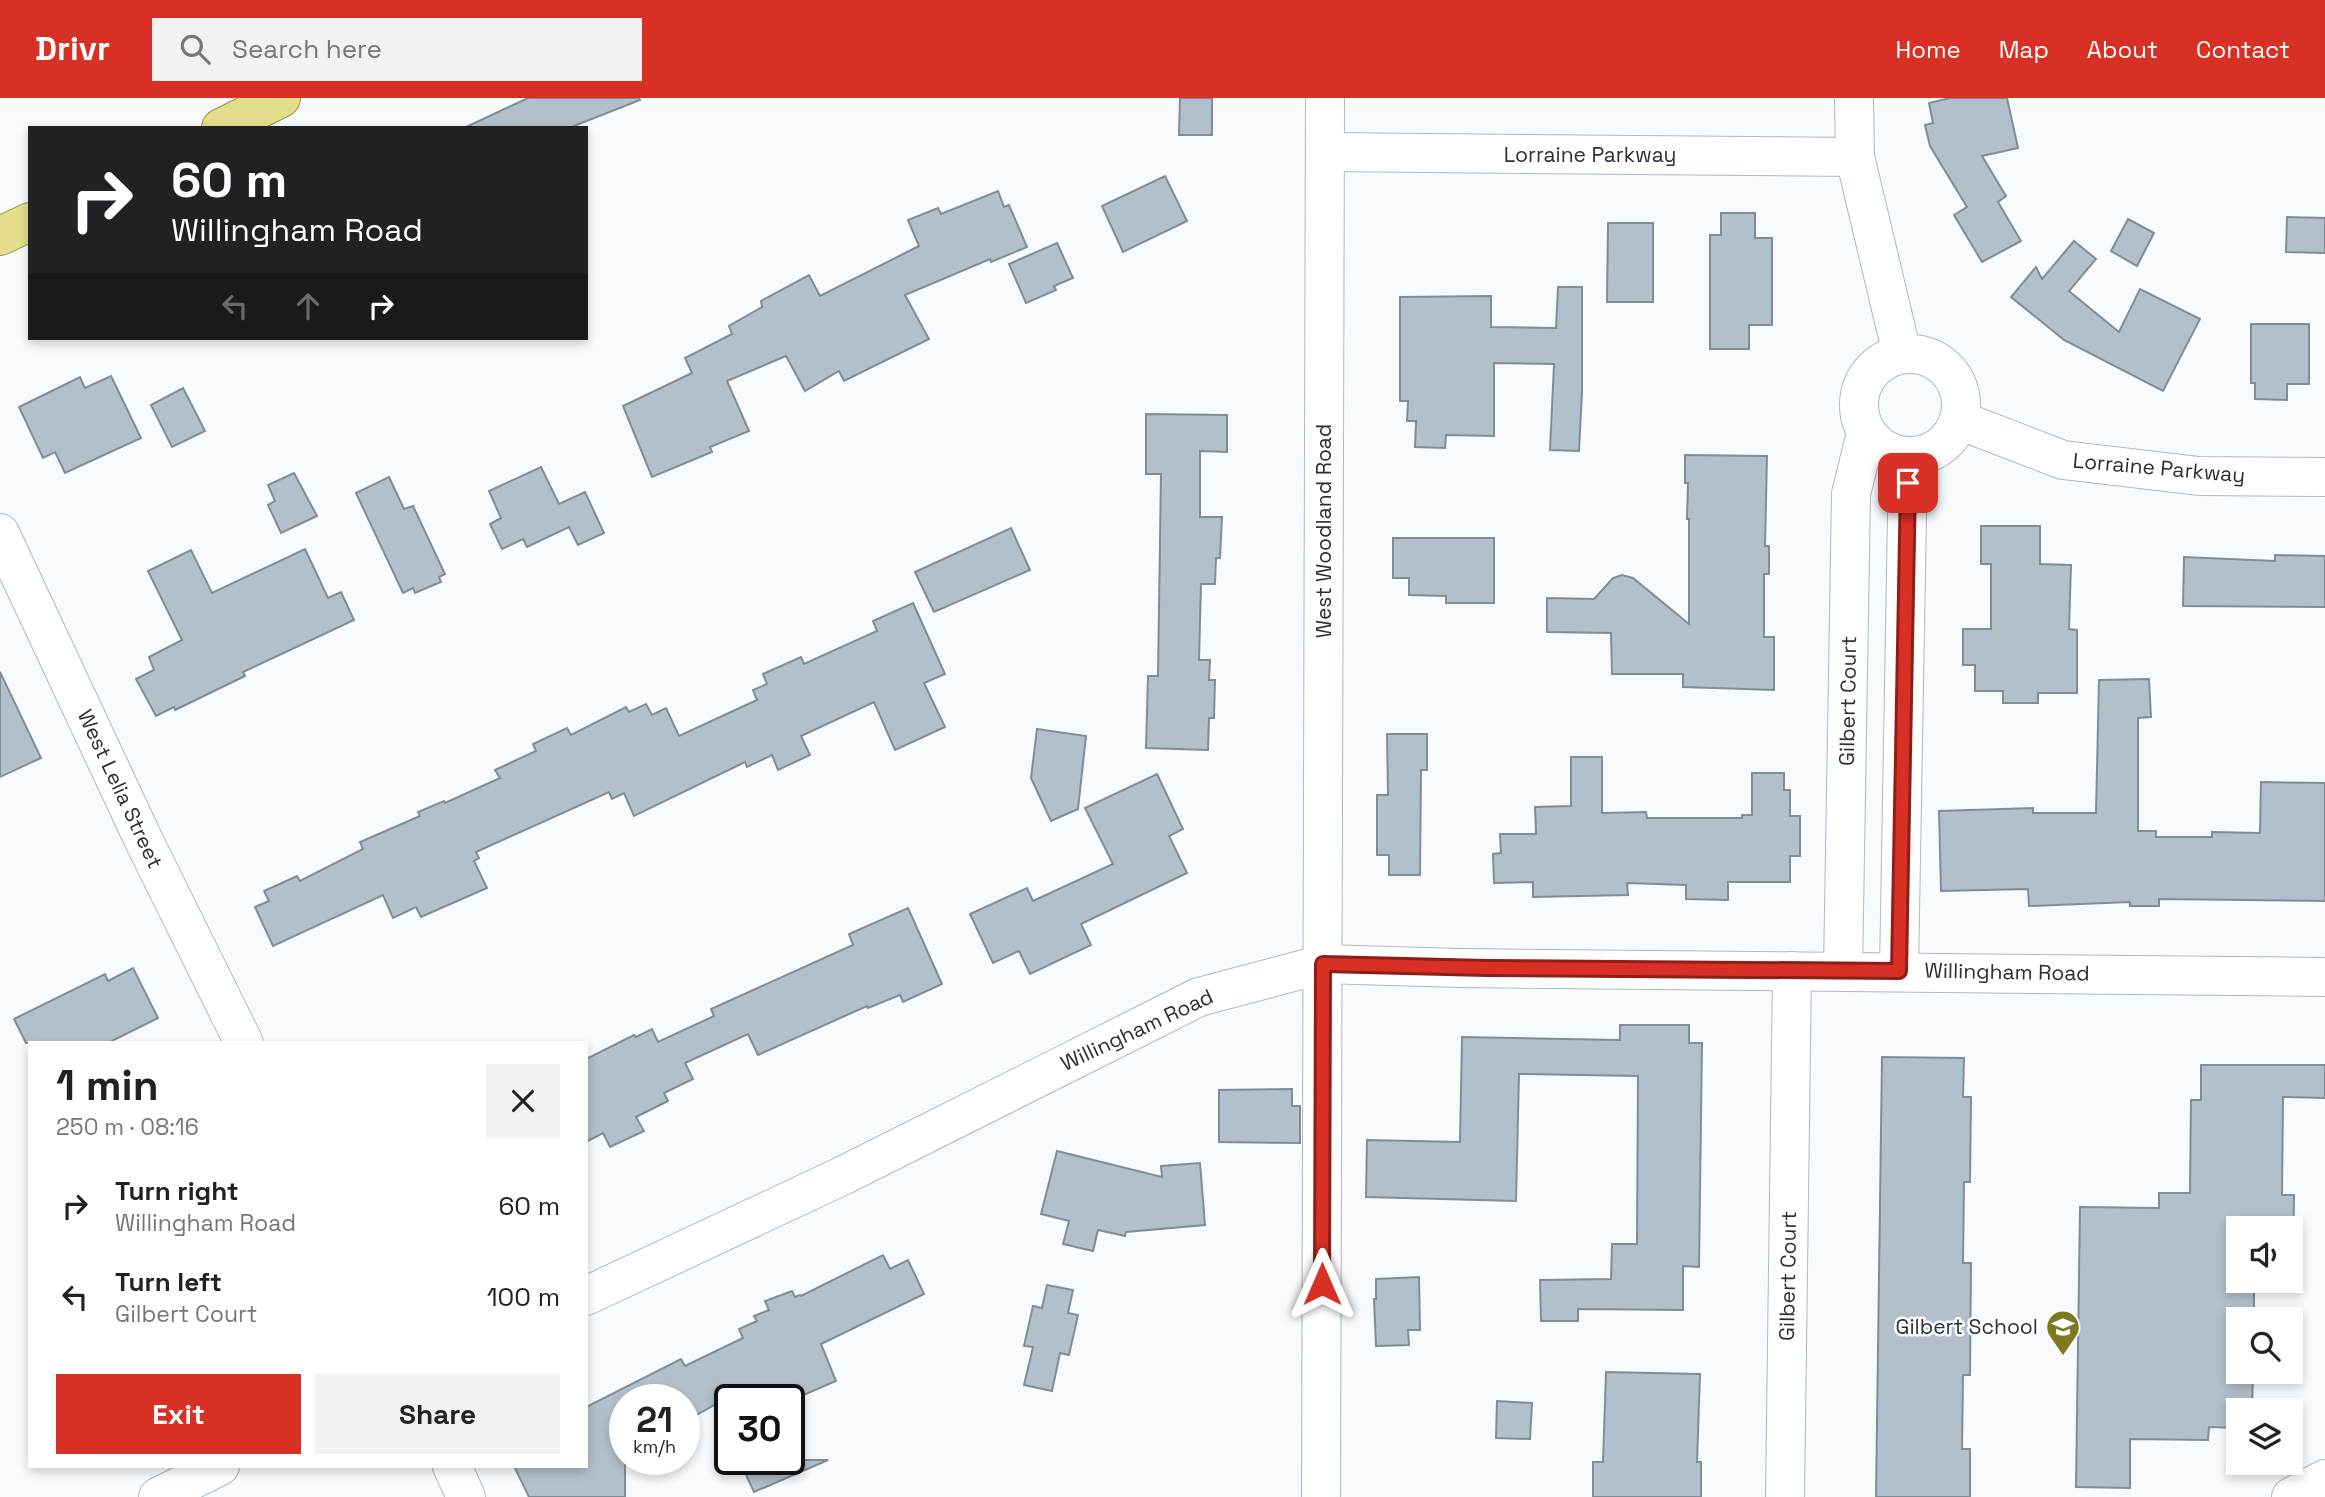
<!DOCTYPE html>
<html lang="en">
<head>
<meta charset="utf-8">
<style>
  :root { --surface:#fff; --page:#f2f2f2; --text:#222; --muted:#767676; --accent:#d93025 }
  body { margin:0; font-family:"Space Grotesk",sans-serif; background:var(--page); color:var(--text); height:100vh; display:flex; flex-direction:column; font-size:26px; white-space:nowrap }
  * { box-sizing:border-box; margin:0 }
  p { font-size:23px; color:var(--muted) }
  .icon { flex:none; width:38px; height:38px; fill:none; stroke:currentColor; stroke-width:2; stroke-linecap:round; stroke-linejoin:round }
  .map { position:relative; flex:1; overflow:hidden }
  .details { position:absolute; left:28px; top:943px; width:560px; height:427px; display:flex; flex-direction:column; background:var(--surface); border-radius:0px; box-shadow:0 4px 10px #0003 }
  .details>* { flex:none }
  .banner { position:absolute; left:28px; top:28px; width:560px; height:214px; border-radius:0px; box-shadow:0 4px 10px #0003; background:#202124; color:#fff; overflow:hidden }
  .fabs { position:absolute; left:2226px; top:1118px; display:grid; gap:14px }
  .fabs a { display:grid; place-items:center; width:77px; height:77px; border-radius:0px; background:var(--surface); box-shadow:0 4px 10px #0003; font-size:35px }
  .speed { position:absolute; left:609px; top:1286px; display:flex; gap:14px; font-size:35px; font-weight:700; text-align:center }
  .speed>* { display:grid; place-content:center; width:91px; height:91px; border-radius:50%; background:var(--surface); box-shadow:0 4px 10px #0003; line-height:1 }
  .speed small { font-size:18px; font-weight:400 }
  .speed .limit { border:4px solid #111; border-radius:10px; background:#fff; color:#111 }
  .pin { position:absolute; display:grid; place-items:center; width:60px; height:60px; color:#fff; margin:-30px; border-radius:14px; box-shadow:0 4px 10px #0006 }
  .me { position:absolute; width:77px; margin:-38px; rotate:0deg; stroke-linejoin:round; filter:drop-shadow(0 0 5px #0008) }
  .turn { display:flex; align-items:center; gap:24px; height:147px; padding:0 28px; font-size:32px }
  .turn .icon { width:91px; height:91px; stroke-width:2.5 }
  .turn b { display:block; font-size:49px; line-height:60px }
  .lanes { display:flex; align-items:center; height:66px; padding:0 28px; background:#0003; justify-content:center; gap:35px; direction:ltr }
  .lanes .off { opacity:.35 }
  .round { display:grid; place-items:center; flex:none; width:74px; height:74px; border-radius:0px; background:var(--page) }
  .summary { display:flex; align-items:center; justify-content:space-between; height:119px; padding:0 28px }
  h1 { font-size:42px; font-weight:600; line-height:52px }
  .action { display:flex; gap:14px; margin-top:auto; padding:14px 28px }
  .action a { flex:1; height:80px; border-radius:0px; background:var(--accent); color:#fff; font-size:28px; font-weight:600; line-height:80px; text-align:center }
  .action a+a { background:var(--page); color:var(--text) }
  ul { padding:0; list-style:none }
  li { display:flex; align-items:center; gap:21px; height:91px; padding:0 28px }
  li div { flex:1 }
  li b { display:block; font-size:26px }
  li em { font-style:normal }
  header { display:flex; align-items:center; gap:42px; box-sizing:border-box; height:98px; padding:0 35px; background:var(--accent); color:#fff }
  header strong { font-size:33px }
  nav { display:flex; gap:38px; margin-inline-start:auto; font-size:24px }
  .search { width:490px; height:63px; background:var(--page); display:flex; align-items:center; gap:18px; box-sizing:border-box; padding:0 24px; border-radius:0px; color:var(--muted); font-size:26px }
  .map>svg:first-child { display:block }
  .building { fill:#b1c0cb; stroke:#7f8d97; stroke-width:2 }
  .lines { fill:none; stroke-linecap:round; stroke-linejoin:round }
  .minor-casing { stroke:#aab9c4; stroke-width:40 }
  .major-casing { stroke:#96913b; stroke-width:40 }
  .minor { stroke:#fff; stroke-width:38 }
  .major { stroke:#e3dd8c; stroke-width:38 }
  .route-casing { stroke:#8d1f18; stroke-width:18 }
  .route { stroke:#d93025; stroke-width:12 }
  .labels { text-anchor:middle; stroke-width:5; stroke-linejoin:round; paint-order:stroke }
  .street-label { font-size:21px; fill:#292f33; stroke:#fff }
  .poi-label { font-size:21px; fill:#292f33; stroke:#fff; text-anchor:end }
</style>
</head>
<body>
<header>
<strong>Drivr</strong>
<div class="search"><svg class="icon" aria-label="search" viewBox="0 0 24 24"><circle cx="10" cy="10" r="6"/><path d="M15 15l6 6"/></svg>Search here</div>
<nav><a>Home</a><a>Map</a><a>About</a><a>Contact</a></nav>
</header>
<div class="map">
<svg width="2325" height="1399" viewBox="0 0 2325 1399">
  <rect width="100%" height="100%" fill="#f8fbfd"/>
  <g class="building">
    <path d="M 528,0 L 639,0 L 640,2 L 569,30 L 464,30 Z"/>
    <path d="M 1180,0 L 1212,0 L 1212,37 L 1179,37 Z"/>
    <path d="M 1950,0 L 2007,0 L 2018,50 L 1982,58 L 2006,98 L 1998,104 L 2021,143 L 1982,164 L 1954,117 L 1967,109 L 1930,48 L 1925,27 L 1933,25 L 1929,5 Z"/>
    <path d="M 1165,78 L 1187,123 L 1123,154 L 1102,108 Z"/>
    <path d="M 998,93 L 1004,109 L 1009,107 L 1027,149 L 991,164 L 990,161 L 905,197 L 929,241 L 844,283 L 839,273 L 805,293 L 786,258 L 727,283 L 749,333 L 710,349 L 712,354 L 652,379 L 623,308 L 692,275 L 685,260 L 732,236 L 729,228 L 762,209 L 761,203 L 809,177 L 820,198 L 919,148 L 908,122 L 938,110 L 941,116 Z"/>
    <path d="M 1721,115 L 1755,115 L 1755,140 L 1772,140 L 1772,227 L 1749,227 L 1749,251 L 1710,251 L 1710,137 L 1721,137 Z"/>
    <path d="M 2287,119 L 2325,120 L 2325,155 L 2286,154 Z"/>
    <path d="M 2128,121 L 2154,135 L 2137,168 L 2111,153 Z"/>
    <path d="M 1608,125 L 1653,125 L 1653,204 L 1607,204 Z"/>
    <path d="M 2074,143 L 2096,161 L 2069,193 L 2119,234 L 2140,191 L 2200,221 L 2163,293 L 2064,242 L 2011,199 L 2036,169 L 2042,181 Z"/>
    <path d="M 1057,145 L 1073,180 L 1054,188 L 1056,192 L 1026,205 L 1009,166 Z"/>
    <path d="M 1558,189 L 1582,189 L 1582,294 L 1579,353 L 1550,352 L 1554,266 L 1494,265 L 1494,338 L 1446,337 L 1445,350 L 1415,349 L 1416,323 L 1407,323 L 1408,303 L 1400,303 L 1400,199 L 1491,198 L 1491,229 L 1556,230 Z"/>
    <path d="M 2251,226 L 2309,226 L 2309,286 L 2287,286 L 2287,302 L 2255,301 L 2255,285 L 2251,285 Z"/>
    <path d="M 111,278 L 141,340 L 65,375 L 55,354 L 43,360 L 19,309 L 80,279 L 85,290 Z"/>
    <path d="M 183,290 L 205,333 L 172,349 L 151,307 Z"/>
    <path d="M 1146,316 L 1227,317 L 1227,354 L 1200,353 L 1200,419 L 1222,419 L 1220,460 L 1216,460 L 1215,486 L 1201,486 L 1199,562 L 1210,562 L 1209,582 L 1215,582 L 1214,620 L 1209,620 L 1208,652 L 1146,650 L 1148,578 L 1158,578 L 1161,376 L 1146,376 Z"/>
    <path d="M 1685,357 L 1767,358 L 1765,448 L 1769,448 L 1769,476 L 1764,476 L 1764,539 L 1774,539 L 1774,592 L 1683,589 L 1683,576 L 1612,576 L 1611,535 L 1547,534 L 1547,500 L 1594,501 L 1613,480 L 1622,477 L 1633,480 L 1689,526 L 1689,421 L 1687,421 L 1688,385 L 1685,385 Z"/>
    <path d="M 541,369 L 559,406 L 585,394 L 604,435 L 578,447 L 569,429 L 527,449 L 523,441 L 502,451 L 490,426 L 501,420 L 489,393 Z"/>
    <path d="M 294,375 L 317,418 L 281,435 L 268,407 L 275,403 L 268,387 Z"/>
    <path d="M 389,379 L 404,411 L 413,408 L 445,476 L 439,479 L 441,484 L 415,495 L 413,490 L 403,495 L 356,395 Z"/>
    <path d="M 1981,428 L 2040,428 L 2040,466 L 2071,467 L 2069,531 L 2077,532 L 2077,595 L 2038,595 L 2038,605 L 2003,605 L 2003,593 L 1975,593 L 1975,567 L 1963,567 L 1963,531 L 1991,531 L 1991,466 L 1981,466 Z"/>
    <path d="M 1011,430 L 1030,472 L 934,514 L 915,474 Z"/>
    <path d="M 1393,440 L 1494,440 L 1494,505 L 1446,505 L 1446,498 L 1409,497 L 1409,480 L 1393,480 Z"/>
    <path d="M 305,451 L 328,500 L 341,494 L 354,522 L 243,574 L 245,578 L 175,612 L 174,609 L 156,618 L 136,581 L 154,572 L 149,559 L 182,542 L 148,473 L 191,452 L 212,495 Z"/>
    <path d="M 2275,457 L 2325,458 L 2325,509 L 2183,508 L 2184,459 L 2275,463 Z"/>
    <path d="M 913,505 L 945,576 L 924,585 L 945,629 L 895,652 L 874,604 L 801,638 L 810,657 L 778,672 L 772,657 L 747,669 L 745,664 L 634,718 L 624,695 L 612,701 L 609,694 L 476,754 L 479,760 L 474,763 L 487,790 L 421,819 L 416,809 L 393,820 L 383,797 L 273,848 L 255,809 L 269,803 L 264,793 L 297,778 L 300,783 L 363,751 L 360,744 L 420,718 L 418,714 L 444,703 L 445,705 L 500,680 L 495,672 L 536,653 L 533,646 L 567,630 L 571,637 L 626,609 L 629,614 L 646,606 L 652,617 L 666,610 L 679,638 L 757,602 L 753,592 L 767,586 L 763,576 L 801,559 L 804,566 L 877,533 L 873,523 Z"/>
    <path d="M 0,574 L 41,660 L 0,679 Z"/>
    <path d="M 2149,581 L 2151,619 L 2138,620 L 2138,733 L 2156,733 L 2156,739 L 2212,739 L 2212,734 L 2260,735 L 2261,684 L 2325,685 L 2325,803 L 2159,801 L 2159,808 L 2130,808 L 2130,804 L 2029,808 L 2028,791 L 1941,793 L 1939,713 L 2033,710 L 2033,715 L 2096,715 L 2099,582 Z"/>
    <path d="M 1037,631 L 1086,638 L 1078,711 L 1051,723 L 1031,680 Z"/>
    <path d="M 1387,636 L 1427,636 L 1427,672 L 1421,672 L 1420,777 L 1389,777 L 1389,757 L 1377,757 L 1377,697 L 1388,697 Z"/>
    <path d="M 1571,659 L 1602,659 L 1602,715 L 1646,714 L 1647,720 L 1742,720 L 1742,717 L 1752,717 L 1752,675 L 1784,675 L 1784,692 L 1790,692 L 1790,718 L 1800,718 L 1800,758 L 1790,758 L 1790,784 L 1728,784 L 1728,802 L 1686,801 L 1686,787 L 1627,785 L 1628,797 L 1533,799 L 1533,784 L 1494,785 L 1493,756 L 1501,755 L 1500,736 L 1536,736 L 1535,709 L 1571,708 Z"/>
    <path d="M 1157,676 L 1183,731 L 1169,738 L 1187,775 L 1081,826 L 1091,847 L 1030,876 L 1019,853 L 993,865 L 970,816 L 1027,790 L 1033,803 L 1113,766 L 1085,710 Z"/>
    <path d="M 908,810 L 942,886 L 903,904 L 900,897 L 868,910 L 867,908 L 758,957 L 748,936 L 685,965 L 693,981 L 664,995 L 668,1003 L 636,1019 L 644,1033 L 610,1049 L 603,1035 L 586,1044 L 586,961 L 634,937 L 636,939 L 652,931 L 658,944 L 714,918 L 711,911 L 853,847 L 849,836 Z"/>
    <path d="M 133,870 L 158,920 L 108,945 L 26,945 L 14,921 L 105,876 L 108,883 Z"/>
    <path d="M 1620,927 L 1689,927 L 1689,945 L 1702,945 L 1699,1169 L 1683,1168 L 1683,1212 L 1578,1211 L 1578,1223 L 1541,1223 L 1540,1182 L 1611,1181 L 1612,1146 L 1637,1146 L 1638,978 L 1519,976 L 1516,1103 L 1366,1099 L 1367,1042 L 1460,1044 L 1462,939 L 1620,942 Z"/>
    <path d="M 1882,959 L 1964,960 L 1963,999 L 1971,999 L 1970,1084 L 1964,1084 L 1963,1165 L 1971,1165 L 1970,1277 L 1963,1277 L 1962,1351 L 1970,1351 L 1970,1399 L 1876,1399 Z"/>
    <path d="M 2201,967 L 2325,967 L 2325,1000 L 2283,999 L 2282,1097 L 2294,1097 L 2293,1167 L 2291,1167 L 2291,1130 L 2238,1130 L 2238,1183 L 2254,1183 L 2254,1222 L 2238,1222 L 2238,1274 L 2253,1274 L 2252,1312 L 2238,1312 L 2238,1330 L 2209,1329 L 2208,1342 L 2130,1341 L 2130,1390 L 2076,1389 L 2080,1109 L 2159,1110 L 2159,1095 L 2190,1095 L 2191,1002 L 2201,1002 Z"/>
    <path d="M 1292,991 L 1292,1008 L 1300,1008 L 1300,1045 L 1219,1044 L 1219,992 Z"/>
    <path d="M 1057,1053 L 1162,1079 L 1161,1068 L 1200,1065 L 1205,1127 L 1126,1134 L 1125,1138 L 1098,1132 L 1093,1153 L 1063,1146 L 1069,1123 L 1041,1116 Z"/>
    <path d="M 883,1157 L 890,1171 L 908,1162 L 924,1196 L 821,1246 L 836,1283 L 792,1302 L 756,1302 L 750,1287 L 684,1324 L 684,1302 L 625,1302 L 625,1399 L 529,1399 L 514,1368 L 586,1368 L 586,1309 L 681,1261 L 685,1268 L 743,1240 L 739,1231 L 757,1223 L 754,1218 L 769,1212 L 765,1203 L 792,1193 L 795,1199 L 800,1197 L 801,1198 Z"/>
    <path d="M 1419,1179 L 1420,1232 L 1408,1232 L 1409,1247 L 1376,1248 L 1374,1201 L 1376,1201 L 1376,1181 Z"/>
    <path d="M 1047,1187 L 1073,1192 L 1068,1215 L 1078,1217 L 1069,1257 L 1060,1255 L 1052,1293 L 1024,1287 L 1033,1249 L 1024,1248 L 1033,1208 L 1042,1210 Z"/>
    <path d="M 1606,1274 L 1700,1276 L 1697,1364 L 1701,1364 L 1701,1399 L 1593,1399 L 1593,1364 L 1603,1364 Z"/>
    <path d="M 1497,1303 L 1532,1305 L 1530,1341 L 1496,1340 Z"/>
    <path d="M 739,1362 L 828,1362 L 754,1394 Z"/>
  </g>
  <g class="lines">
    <g class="minor-casing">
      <g id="minor">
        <path d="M 1854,0 L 1855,59 L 1902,256"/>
        <path d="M 1325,54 L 1855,59"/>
        <circle cx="1910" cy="307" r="51"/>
        <path d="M 1959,322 L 2063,362 L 2199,378 L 2325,379"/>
        <path d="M 0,435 L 144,743 L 244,945"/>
        <path d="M 1843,873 L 1851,396 L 1866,335"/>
        <path d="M 1899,873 L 1908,359"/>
        <path d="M 586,1198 L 842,1078 L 1199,899 L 1323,866 L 1459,870 L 2325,879"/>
        <path d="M 452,1368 L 466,1399"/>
        <path d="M 158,1399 L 220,1368"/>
        <path d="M 1321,1399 L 1325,0"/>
        <path d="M 1785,1399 L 1792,873"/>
        <path d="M 2291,1399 L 2325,1381"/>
      </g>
    </g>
    <g class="major-casing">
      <g id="major">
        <path d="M 221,30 L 281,0"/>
        <path d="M 0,138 L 30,124"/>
      </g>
    </g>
    <use href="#minor" class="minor"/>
    <use href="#major" class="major"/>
  </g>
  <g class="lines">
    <g class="route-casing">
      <path id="route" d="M 1322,1186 L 1323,866 L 1487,870 L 1899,873 L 1908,385"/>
    </g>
    <use href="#route" class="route"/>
  </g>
  <defs>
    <g id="school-pin" transform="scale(1.75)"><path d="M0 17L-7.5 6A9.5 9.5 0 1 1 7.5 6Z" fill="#7f791e" stroke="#fff"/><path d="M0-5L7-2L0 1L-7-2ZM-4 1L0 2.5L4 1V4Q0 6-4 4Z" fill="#fff"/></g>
  </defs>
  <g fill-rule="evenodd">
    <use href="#school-pin" x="2063" y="1229"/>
  </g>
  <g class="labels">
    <g class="street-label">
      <text x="1590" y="64">Lorraine Parkway</text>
      <text transform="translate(2159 370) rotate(5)" y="7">Lorraine Parkway</text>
      <text transform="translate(1324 433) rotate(-90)" y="7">West Woodland Road</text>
      <text transform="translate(1848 603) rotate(-89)" y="7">Gilbert Court</text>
      <text transform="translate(120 691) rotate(65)" y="7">West Lelia Street</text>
      <text transform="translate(2007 874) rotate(1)" y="7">Willingham Road</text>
      <text transform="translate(1137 932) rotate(-25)" y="7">Willingham Road</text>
      <text transform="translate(1788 1178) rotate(-89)" y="7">Gilbert Court</text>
    </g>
    <g class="poi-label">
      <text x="2038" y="1236">Gilbert School</text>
    </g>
  </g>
</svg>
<div class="fabs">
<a><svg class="icon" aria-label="sound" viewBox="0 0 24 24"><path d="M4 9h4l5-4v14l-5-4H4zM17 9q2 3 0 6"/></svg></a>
<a><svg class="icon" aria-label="search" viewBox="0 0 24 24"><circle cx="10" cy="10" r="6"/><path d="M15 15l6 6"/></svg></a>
<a><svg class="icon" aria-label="layers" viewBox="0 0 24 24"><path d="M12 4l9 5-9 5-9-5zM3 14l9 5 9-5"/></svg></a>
</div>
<div class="speed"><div>21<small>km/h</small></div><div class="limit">30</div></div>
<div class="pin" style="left:1908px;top:385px;background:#d93025"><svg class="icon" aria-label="arrive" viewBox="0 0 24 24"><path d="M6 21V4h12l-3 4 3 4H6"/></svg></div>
<svg class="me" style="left:1322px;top:1186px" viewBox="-20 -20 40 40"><path d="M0-17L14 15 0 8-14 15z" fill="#d93025" stroke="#fff" stroke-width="4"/></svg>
<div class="banner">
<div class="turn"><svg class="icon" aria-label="right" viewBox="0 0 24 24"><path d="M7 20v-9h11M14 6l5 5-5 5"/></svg><div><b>60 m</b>Willingham Road</div></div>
<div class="lanes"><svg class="icon off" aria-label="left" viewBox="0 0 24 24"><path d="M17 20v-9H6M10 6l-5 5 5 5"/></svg><svg class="icon off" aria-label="ahead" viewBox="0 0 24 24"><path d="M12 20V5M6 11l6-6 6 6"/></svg><svg class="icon" aria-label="right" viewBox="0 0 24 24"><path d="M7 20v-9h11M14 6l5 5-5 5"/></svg></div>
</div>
<section class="details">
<div class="summary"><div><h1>1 min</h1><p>250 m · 08:16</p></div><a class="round"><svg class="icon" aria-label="close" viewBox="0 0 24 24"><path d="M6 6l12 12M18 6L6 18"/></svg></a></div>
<ul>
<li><svg class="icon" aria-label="right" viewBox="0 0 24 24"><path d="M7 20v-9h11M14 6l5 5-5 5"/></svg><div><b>Turn right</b><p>Willingham Road</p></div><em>60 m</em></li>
<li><svg class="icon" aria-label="left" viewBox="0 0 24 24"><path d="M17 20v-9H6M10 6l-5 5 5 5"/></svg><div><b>Turn left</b><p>Gilbert Court</p></div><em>100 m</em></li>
</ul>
<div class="action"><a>Exit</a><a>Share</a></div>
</section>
</div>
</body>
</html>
